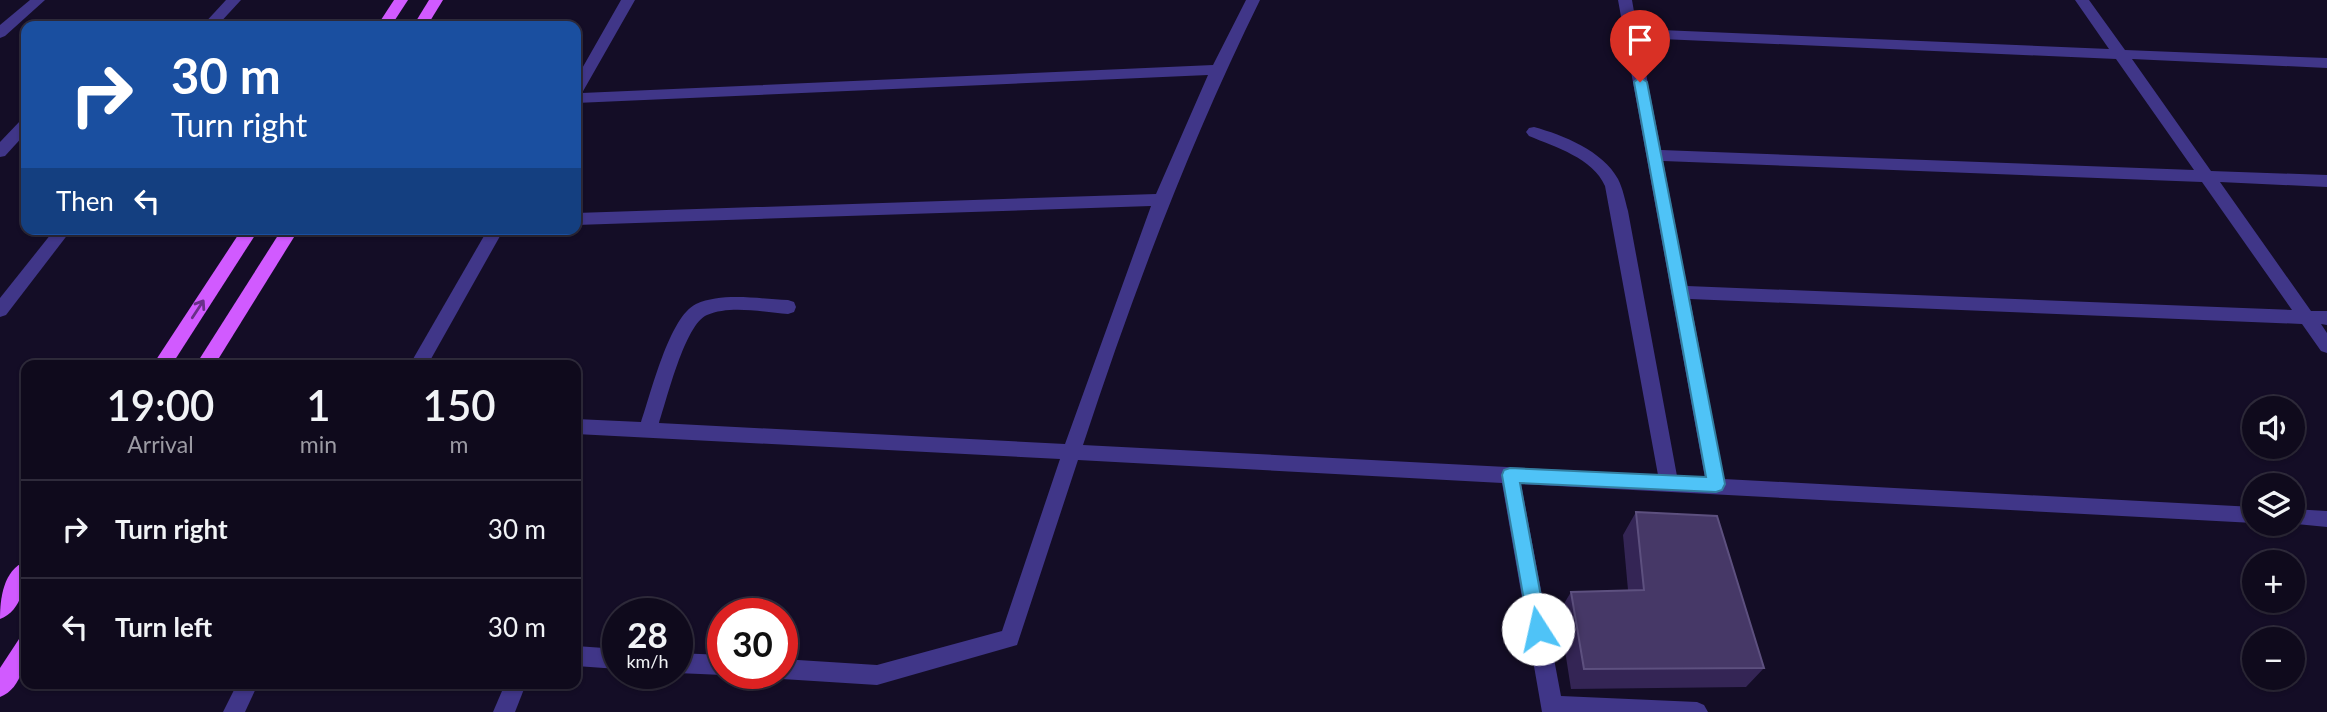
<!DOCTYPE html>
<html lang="en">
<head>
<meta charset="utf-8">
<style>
  :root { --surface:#0f0a1c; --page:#181325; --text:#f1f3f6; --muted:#9b9aa3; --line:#2f2b3b }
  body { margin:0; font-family:Lato,sans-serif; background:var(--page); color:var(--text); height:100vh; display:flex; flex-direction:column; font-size:26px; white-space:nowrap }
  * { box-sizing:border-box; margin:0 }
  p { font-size:23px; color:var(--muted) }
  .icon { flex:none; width:38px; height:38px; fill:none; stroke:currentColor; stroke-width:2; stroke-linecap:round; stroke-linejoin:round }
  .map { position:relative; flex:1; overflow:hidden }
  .drawer { position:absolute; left:21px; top:360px; width:560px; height:329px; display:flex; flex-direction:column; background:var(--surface); border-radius:14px; box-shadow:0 2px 5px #0004,0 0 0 2px var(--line) }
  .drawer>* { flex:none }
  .top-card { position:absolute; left:21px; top:21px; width:560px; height:214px; border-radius:14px; box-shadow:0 2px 5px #0004,0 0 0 2px var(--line); background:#1a4fa0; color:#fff; overflow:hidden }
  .tools { position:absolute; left:2242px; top:396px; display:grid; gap:14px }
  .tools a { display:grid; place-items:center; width:63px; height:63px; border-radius:50%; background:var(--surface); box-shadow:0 2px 5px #0004,0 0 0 2px var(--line); font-size:35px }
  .speed { position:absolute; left:602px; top:598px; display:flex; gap:14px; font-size:35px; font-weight:700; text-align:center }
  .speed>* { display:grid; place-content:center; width:91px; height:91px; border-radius:50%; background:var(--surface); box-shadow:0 2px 5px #0004,0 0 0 2px var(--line); line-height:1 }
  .speed small { font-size:18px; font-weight:400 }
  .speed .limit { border:10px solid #d22; background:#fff; color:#111 }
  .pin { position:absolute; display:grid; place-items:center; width:60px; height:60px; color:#fff; margin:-72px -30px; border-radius:50% 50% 50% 0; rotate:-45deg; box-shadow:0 0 7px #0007 }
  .pin .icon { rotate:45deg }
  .me { position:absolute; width:77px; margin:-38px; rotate:350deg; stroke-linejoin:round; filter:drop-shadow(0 0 5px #0008) }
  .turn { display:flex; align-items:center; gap:24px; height:147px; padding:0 35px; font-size:32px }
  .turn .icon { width:91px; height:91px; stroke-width:2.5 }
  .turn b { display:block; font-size:49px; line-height:60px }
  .then { display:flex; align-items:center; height:66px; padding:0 35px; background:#0003; gap:14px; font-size:26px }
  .eta { display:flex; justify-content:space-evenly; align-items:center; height:119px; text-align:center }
  .eta b { font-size:42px; font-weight:600; line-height:49px }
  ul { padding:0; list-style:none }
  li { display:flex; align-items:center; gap:21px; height:98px; padding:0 35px; border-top:2px solid var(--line) }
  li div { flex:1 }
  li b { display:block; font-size:26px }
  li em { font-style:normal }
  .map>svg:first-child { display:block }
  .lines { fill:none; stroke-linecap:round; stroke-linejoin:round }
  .minor { fill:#403688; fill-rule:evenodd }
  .major { fill:#d15aff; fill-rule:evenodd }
  .wall { fill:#342555 }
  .building { fill:#463867; stroke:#5d507f; stroke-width:2 }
  .oneway { stroke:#693088 }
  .route { fill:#4fc3f7; stroke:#337fa1; stroke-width:2 }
</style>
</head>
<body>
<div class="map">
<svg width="2327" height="712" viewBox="0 0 2327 712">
  <rect width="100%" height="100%" fill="#140d26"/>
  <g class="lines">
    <g class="minor">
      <path d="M 30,0 L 45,0 L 5,36 L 0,38 L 0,25 Z"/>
      <path d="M 226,0 L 241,0 L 217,26 L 202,26 Z"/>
      <path d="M 621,0 L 635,0 L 582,93 L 1213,65 L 1246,0 L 1260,0 C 1189,144 1133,293 1083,445 L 1658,475 L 1605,186 C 1593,158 1555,147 1529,136 L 1526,132 L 1529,128 L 1534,127 C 1563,135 1603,151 1618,179 C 1623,189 1625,200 1628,211 L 1677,476 L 1705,478 L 1618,0 L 1632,0 L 1637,29 L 2109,49 L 2075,0 L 2089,0 L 2125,50 L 2327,58 L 2327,68 L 2132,59 L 2211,171 L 2327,175 L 2327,187 L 2220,182 L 2311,311 L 2327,311 L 2327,325 L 2321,324 L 2327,333 L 2327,353 L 2321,351 L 2302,324 L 1690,299 L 1724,479 L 2254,507 L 2254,523 L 1521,484 L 1561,696 L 1697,702 L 1704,705 L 1708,712 L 1542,712 L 1502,483 L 1078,460 L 1017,645 L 877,685 L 782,679 L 774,674 L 782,674 L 782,659 L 877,665 L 1002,631 L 1060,459 L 576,434 L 576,419 L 641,422 C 651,394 669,317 696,304 C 723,292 759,299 788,300 L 794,302 L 796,307 L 794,312 L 788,314 C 763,312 730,305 707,315 C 685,324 667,399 659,423 L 1065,444 L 1151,206 L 576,225 L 576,213 L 1156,194 L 1208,75 L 576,103 L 576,79 ZM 1639,38 L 2116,59 L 2194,170 L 1661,150 ZM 1663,161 L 2202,182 L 2292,310 L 1687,286 Z"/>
      <path d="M 26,119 L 26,133 L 5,156 L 0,157 L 0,142 L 21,120 Z"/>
      <path d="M 55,229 L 72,229 L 6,315 L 0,317 L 0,298 Z"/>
      <path d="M 488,229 L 504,229 L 427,366 L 409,366 Z"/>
      <path d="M 2292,509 L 2327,511 L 2327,527 L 2286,523 L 2292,523 Z"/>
      <path d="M 576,646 L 618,649 L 618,669 L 576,666 Z"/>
      <path d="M 677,653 L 723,655 L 723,674 L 726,674 L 723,675 L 677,673 Z"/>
      <path d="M 237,684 L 258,684 L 245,712 L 223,712 Z"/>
      <path d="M 505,684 L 526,684 L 515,712 L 493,712 Z"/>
    </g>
    <g class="major">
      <path d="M 394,0 L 408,0 L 391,26 L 377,26 Z"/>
      <path d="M 429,0 L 443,0 L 427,26 L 413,26 Z"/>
      <path d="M 242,229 L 259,229 L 171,366 L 152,366 Z"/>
      <path d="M 282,229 L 299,229 L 214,366 L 195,366 Z"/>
      <path d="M 26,561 C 27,581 22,611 0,619 C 0,599 3,570 26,561 Z"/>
      <path d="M 26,636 C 27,657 23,688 0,697 L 0,668 L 19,639 Z"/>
    </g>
  </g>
  <path class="wall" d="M 1636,512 L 1764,668 L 1746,687 L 1571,689 L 1559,612 L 1571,592 L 1628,590 L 1623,535 Z"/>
  <path class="building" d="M 1636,512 L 1717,516 L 1764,668 L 1584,669 L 1571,592 L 1644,590 Z"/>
  <defs><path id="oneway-shaft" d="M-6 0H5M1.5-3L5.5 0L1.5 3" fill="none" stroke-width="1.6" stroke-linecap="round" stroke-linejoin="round" transform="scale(1.75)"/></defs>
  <use class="oneway" href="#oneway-shaft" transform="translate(198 309) rotate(-57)"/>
  <path class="route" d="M 1640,77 L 1647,82 L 1725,484 L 1722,490 L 1716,492 L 1520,483 L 1547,629 L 1545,635 L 1538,638 L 1532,635 L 1529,629 L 1502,475 L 1504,470 L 1510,468 L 1706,477 L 1634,82 Z"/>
</svg>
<div class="tools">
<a><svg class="icon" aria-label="sound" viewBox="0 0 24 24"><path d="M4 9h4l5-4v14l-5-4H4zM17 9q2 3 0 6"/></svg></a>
<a><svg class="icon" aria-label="layers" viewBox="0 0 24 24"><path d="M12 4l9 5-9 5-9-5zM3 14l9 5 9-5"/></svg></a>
<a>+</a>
<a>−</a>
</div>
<div class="speed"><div>28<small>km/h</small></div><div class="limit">30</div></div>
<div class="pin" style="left:1640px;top:82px;background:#d93025"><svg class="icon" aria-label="arrive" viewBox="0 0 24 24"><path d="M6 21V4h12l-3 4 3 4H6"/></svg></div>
<svg class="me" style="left:1538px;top:629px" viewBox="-20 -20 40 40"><circle r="19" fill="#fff"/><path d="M0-13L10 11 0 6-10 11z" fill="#4fc3f7"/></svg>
<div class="top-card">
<div class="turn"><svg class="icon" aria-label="right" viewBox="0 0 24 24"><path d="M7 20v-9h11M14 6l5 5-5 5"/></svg><div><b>30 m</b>Turn right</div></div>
<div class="then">Then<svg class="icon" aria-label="left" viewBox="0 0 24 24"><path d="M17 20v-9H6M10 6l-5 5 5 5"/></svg></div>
</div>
<section class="drawer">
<div class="eta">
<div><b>19:00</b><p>Arrival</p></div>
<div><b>1</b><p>min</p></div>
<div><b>150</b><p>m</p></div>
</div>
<ul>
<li><svg class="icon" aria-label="right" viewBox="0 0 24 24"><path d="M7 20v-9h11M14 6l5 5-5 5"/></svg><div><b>Turn right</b></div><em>30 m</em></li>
<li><svg class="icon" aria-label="left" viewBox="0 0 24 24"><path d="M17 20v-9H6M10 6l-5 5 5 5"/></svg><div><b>Turn left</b></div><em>30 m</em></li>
</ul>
</section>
</div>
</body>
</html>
